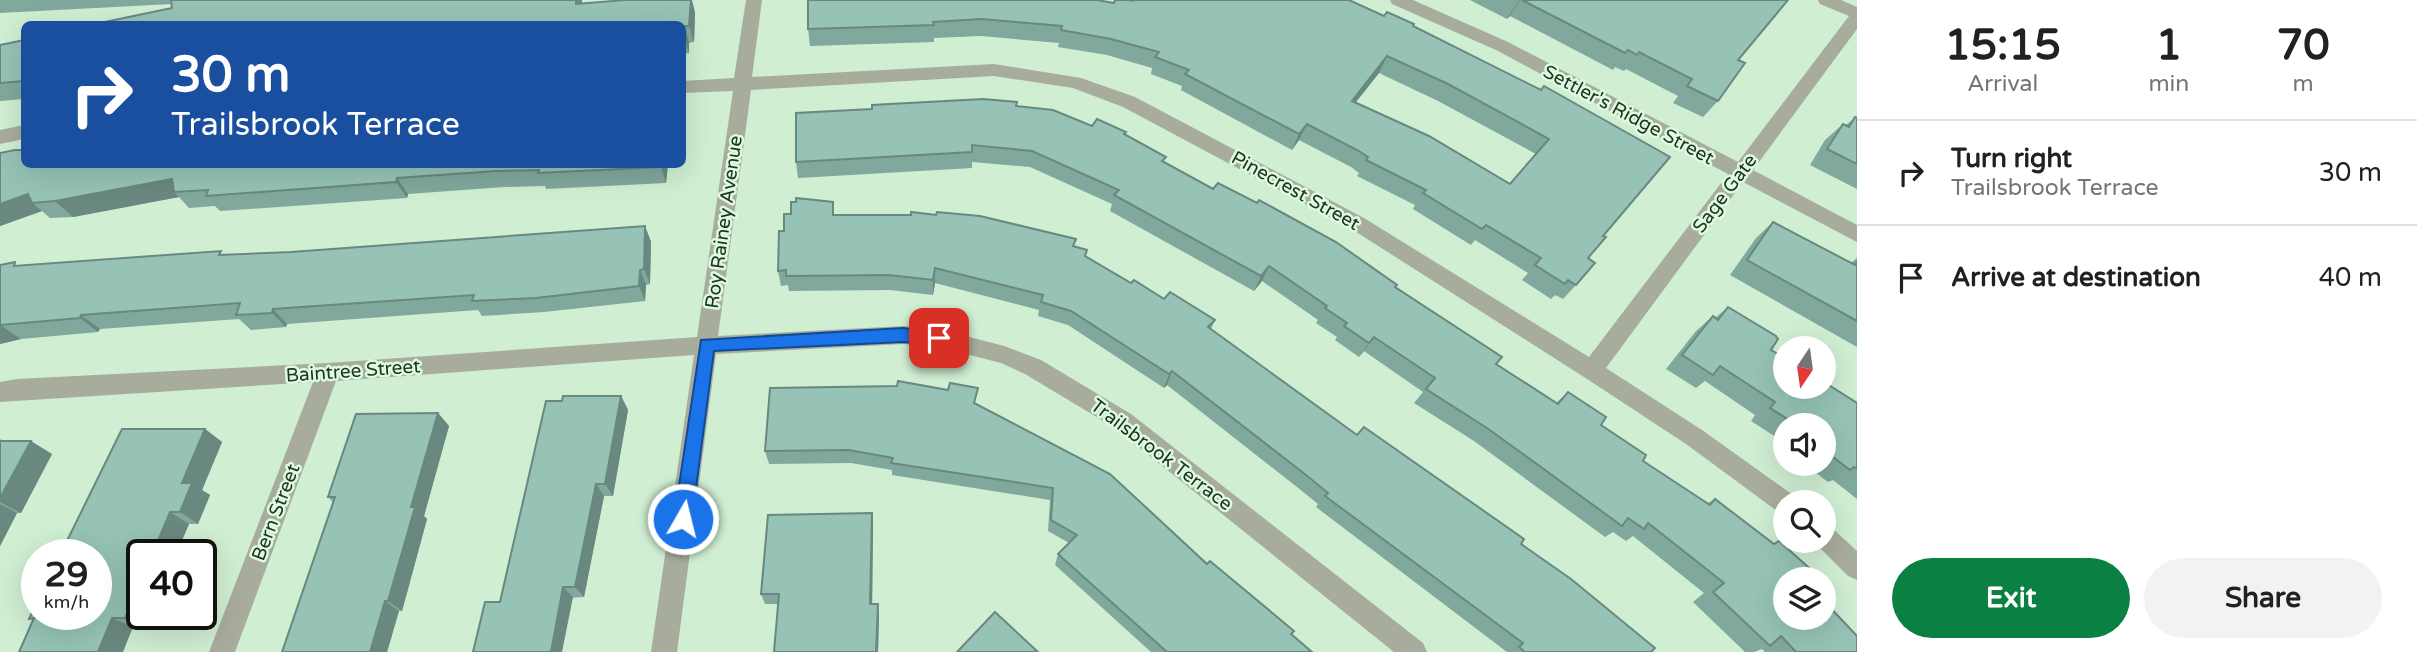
<!DOCTYPE html>
<html lang="en">
<head>
<meta charset="utf-8">
<style>
  :root { --surface:#fff; --page:#f2f2f2; --text:#202124; --muted:#757577; --line:#e0e0e0; --accent:#0b8043 }
  body { margin:0; font-family:"Varela Round",sans-serif; background:var(--page); color:var(--text); height:100vh; display:flex; flex-direction:column; font-size:26px; white-space:nowrap }
  * { box-sizing:border-box; margin:0 }
  p { font-size:23px; color:var(--muted) }
  .icon { flex:none; width:38px; height:38px; fill:none; stroke:currentColor; stroke-width:2; stroke-linecap:round; stroke-linejoin:round }
  .map { position:relative; flex:1; overflow:hidden }
  .sheet { display:flex; flex-direction:column; background:var(--surface); width:560px }
  .sheet>* { flex:none }
  .guide { position:absolute; left:21px; top:21px; width:665px; height:147px; border-radius:10px; box-shadow:0 7px 28px #0002; background:#1a4fa0; color:#fff; overflow:hidden }
  .needle { width:46px; rotate:193deg }
  .controls { position:absolute; left:1773px; top:336px; display:grid; gap:14px }
  .controls a { display:grid; place-items:center; width:63px; height:63px; border-radius:50%; background:var(--surface); box-shadow:0 7px 28px #0002; font-size:35px }
  .speed { position:absolute; left:21px; top:539px; display:flex; gap:14px; font-size:35px; font-weight:700; text-align:center }
  .speed>* { display:grid; place-content:center; width:91px; height:91px; border-radius:50%; background:var(--surface); box-shadow:0 7px 28px #0002; line-height:1 }
  .speed small { font-size:18px; font-weight:400 }
  .speed .limit { border:4px solid #111; border-radius:10px; background:#fff; color:#111 }
  .pin { position:absolute; display:grid; place-items:center; width:60px; height:60px; color:#fff; margin:-30px; border-radius:14px; box-shadow:0 4px 10px #0006 }
  .me { position:absolute; width:77px; margin:-38px; rotate:8deg; stroke-linejoin:round; filter:drop-shadow(0 0 5px #0008) }
  .turn { display:flex; align-items:center; gap:24px; height:147px; padding:0 35px; font-size:32px }
  .turn .icon { width:91px; height:91px; stroke-width:2.5 }
  .turn b { display:block; font-size:49px; line-height:60px }
  .eta { display:flex; justify-content:space-evenly; align-items:center; height:119px; text-align:center }
  .eta b { font-size:42px; font-weight:800; line-height:49px }
  .cta { display:flex; gap:14px; margin-top:auto; padding:14px 35px }
  .cta a { flex:1; height:80px; border-radius:42px; background:var(--accent); color:#fff; font-size:28px; font-weight:800; line-height:80px; text-align:center }
  .cta a+a { background:var(--page); color:var(--text) }
  ul { padding:0; list-style:none }
  li { display:flex; align-items:center; gap:21px; height:105px; padding:0 35px; border-top:2px solid var(--line) }
  li div { flex:1 }
  li b { display:block; font-size:26px }
  li em { font-style:normal }
  main { display:flex; flex:1; min-height:0 }
  .map>svg:first-child { display:block }
  .lines { fill:none; stroke-linecap:round; stroke-linejoin:round }
  .minor { fill:#a8ac9d; fill-rule:evenodd }
  .wall { fill:#81a89d; fill-rule:evenodd }
  .shaded-wall { fill:#69887f }
  .building { fill:#96c3b6; stroke:#69887f; stroke-width:2; fill-rule:evenodd }
  .route { fill:#1a73e8; stroke:#114b97; stroke-width:2 }
  .labels { text-anchor:middle; stroke-width:5; stroke-linejoin:round; paint-order:stroke }
  .street-label { font-size:19px; fill:#253126; stroke:#dcfcdf }
</style>
</head>
<body>
<main>
<div class="map">
<svg width="1857" height="652" viewBox="0 0 1857 652">
  <rect width="100%" height="100%" fill="#cfeed2"/>
  <g class="lines">
    <g class="minor">
      <path d="M 746,0 L 762,0 L 752,77 L 994,64 L 1081,78 L 1135,97 L 1364,218 L 1589,357 L 1728,174 L 1496,50 L 1392,4 L 1390,0 L 1413,0 L 1508,42 L 1738,162 L 1849,16 L 1820,4 L 1818,0 L 1841,0 L 1857,7 L 1857,29 L 1753,170 L 1857,225 L 1857,242 L 1743,182 L 1606,368 L 1702,430 L 1793,495 L 1796,502 L 1785,502 L 1785,514 L 1777,511 L 1686,444 L 1584,377 L 1350,228 L 1123,107 L 1073,88 L 994,76 L 751,90 L 718,336 L 903,326 L 939,329 L 1004,346 L 1041,360 L 1131,414 L 1423,643 L 1427,652 L 1394,652 L 1115,428 L 1025,374 L 1001,363 L 939,347 L 903,344 L 716,354 L 677,652 L 651,652 L 694,355 L 336,381 L 235,652 L 209,652 L 313,382 L 0,402 L 0,382 L 17,379 L 328,363 L 697,337 L 733,91 L 682,93 L 682,81 L 734,78 Z"/>
      <path d="M 24,125 L 24,139 L 0,144 L 0,130 Z"/>
      <path d="M 1824,525 L 1832,528 L 1857,551 L 1857,580 L 1848,576 L 1816,544 L 1814,541 L 1824,541 Z"/>
    </g>
  </g>
  <g class="wall">
    <path d="M 0,0 L 582,0 L 582,3 L 695,12 L 694,42 L 689,43 L 689,53 L 682,54 L 682,24 L 172,8 L 172,4 L 0,13 Z"/>
    <path d="M 1470,0 L 1788,0 L 1738,60 L 1718,101 L 1703,117 L 1673,103 L 1678,96 L 1626,69 L 1624,71 L 1615,67 L 1613,70 L 1510,16 L 1507,19 Z"/>
    <path d="M 1133,1 L 1384,16 L 1413,26 L 1541,90 L 1603,236 L 1588,258 L 1576,285 L 1563,299 L 1555,295 L 1551,299 L 1522,280 L 1528,273 L 1475,240 L 1471,245 L 1413,209 L 1415,205 L 1357,176 L 1359,173 L 1351,167 L 1299,140 L 1292,150 L 1181,90 L 1182,86 L 1151,74 L 1152,68 L 1107,55 L 1058,47 L 1059,43 L 981,36 L 934,38 L 934,42 L 810,46 L 808,29 ZM 1379,73 L 1438,101 L 1536,154 L 1510,184 L 1356,102 Z"/>
    <path d="M 24,40 L 24,99 L 0,101 L 0,45 Z"/>
    <path d="M 1016,106 L 1092,126 L 1126,132 L 1125,135 L 1164,162 L 1395,287 L 1496,364 L 1556,403 L 1568,392 L 1601,425 L 1643,461 L 1708,503 L 1715,499 L 1773,544 L 1779,541 L 1785,579 L 1855,635 L 1857,634 L 1857,652 L 1765,652 L 1762,649 L 1754,652 L 1745,652 L 1693,602 L 1704,593 L 1633,536 L 1626,541 L 1613,532 L 1605,537 L 1474,441 L 1414,403 L 1423,392 L 1364,351 L 1359,357 L 1335,340 L 1337,337 L 1316,323 L 1318,320 L 1262,281 L 1254,291 L 1110,211 L 1112,204 L 1030,167 L 972,162 L 972,168 L 798,178 L 796,162 Z"/>
    <path d="M 1857,116 L 1857,189 L 1810,165 L 1825,140 L 1843,124 L 1846,125 Z"/>
    <path d="M 0,153 L 24,164 L 668,164 L 666,183 L 546,189 L 545,186 L 504,187 L 408,194 L 407,198 L 220,211 L 215,206 L 189,208 L 179,197 L 73,217 L 50,218 L 42,211 L 0,226 Z"/>
    <path d="M 791,214 L 834,215 L 1074,246 L 1086,256 L 1131,283 L 1215,320 L 1211,329 L 1357,435 L 1521,544 L 1651,652 L 1507,652 L 1316,507 L 1318,504 L 1297,487 L 1167,385 L 1164,388 L 1068,325 L 1038,316 L 1039,310 L 935,283 L 933,295 L 890,290 L 789,291 L 788,285 L 781,286 L 778,271 L 784,231 Z"/>
    <path d="M 1773,222 L 1851,263 L 1857,258 L 1857,347 L 1730,275 L 1756,238 Z"/>
    <path d="M 645,226 L 651,242 L 650,284 L 646,285 L 645,301 L 544,312 L 482,316 L 478,310 L 287,324 L 286,327 L 251,330 L 239,319 L 100,329 L 98,332 L 21,339 L 0,344 L 0,265 L 20,266 L 291,252 Z"/>
    <path d="M 1728,307 L 1771,350 L 1857,403 L 1857,499 L 1833,480 L 1828,482 L 1804,464 L 1824,464 L 1824,425 L 1785,425 L 1785,443 L 1751,421 L 1755,415 L 1705,381 L 1696,388 L 1666,369 L 1696,331 L 1713,316 L 1715,318 Z"/>
    <path d="M 897,386 L 976,404 L 1207,564 L 1312,652 L 1151,652 L 1055,565 L 1058,554 L 1069,543 L 1048,531 L 1050,500 L 892,475 L 892,470 L 851,463 L 769,464 L 765,451 Z"/>
    <path d="M 621,396 L 628,410 L 613,496 L 604,496 L 584,597 L 500,602 L 562,401 Z"/>
    <path d="M 438,413 L 449,426 L 424,516 L 427,519 L 402,611 L 399,611 L 387,652 L 333,502 L 328,497 Z"/>
    <path d="M 205,429 L 222,442 L 202,490 L 210,495 L 198,524 L 189,524 L 142,614 L 151,614 L 146,627 L 33,620 L 29,619 Z"/>
    <path d="M 0,439 L 3,441 L 52,454 L 21,513 L 17,513 L 0,546 Z"/>
    <path d="M 872,513 L 873,524 L 872,604 L 879,614 L 878,652 L 774,652 L 778,604 L 765,604 L 761,594 Z"/>
  </g>
  <g class="shaded-wall">
    <path d="M 576,0 L 582,0 L 582,21 L 576,4 Z"/>
    <path d="M 691,0 L 692,0 L 695,12 L 694,42 L 689,26 Z"/>
    <path d="M 1520,0 L 1510,16 L 1507,19 L 1518,2 Z"/>
    <path d="M 685,26 L 689,43 L 689,53 L 684,37 Z"/>
    <path d="M 1387,56 L 1379,73 L 1344,117 L 1352,101 Z"/>
    <path d="M 1307,124 L 1299,140 L 1292,150 L 1299,134 Z"/>
    <path d="M 661,164 L 668,164 L 666,183 L 661,167 Z"/>
    <path d="M 397,178 L 408,194 L 407,198 L 396,182 Z"/>
    <path d="M 172,179 L 174,192 L 179,197 L 73,217 L 55,201 Z"/>
    <path d="M 28,194 L 32,203 L 42,211 L 0,226 L 0,204 Z"/>
    <path d="M 645,226 L 651,242 L 650,284 L 644,269 Z"/>
    <path d="M 1269,266 L 1262,281 L 1254,291 L 1261,276 Z"/>
    <path d="M 935,268 L 935,283 L 933,295 L 933,280 Z"/>
    <path d="M 640,270 L 646,285 L 645,301 L 639,286 Z"/>
    <path d="M 273,309 L 287,324 L 286,327 L 272,313 Z"/>
    <path d="M 81,315 L 100,329 L 98,332 L 80,318 Z"/>
    <path d="M 0,325 L 21,339 L 0,344 Z"/>
    <path d="M 1374,337 L 1364,351 L 1359,357 L 1369,343 Z"/>
    <path d="M 1172,371 L 1167,385 L 1164,388 L 1169,374 Z"/>
    <path d="M 621,396 L 628,410 L 613,496 L 605,484 Z"/>
    <path d="M 438,413 L 449,426 L 424,516 L 427,519 L 402,611 L 388,601 L 411,507 Z"/>
    <path d="M 205,429 L 222,442 L 202,490 L 210,495 L 198,524 L 180,512 L 182,483 Z"/>
    <path d="M 31,441 L 52,454 L 21,513 L 0,502 L 0,498 Z"/>
    <path d="M 596,484 L 604,496 L 584,597 L 575,587 Z"/>
    <path d="M 0,504 L 17,513 L 0,546 Z"/>
    <path d="M 170,512 L 189,524 L 176,555 L 152,555 Z"/>
    <path d="M 872,513 L 873,524 L 872,614 L 870,604 Z"/>
    <path d="M 142,579 L 142,614 L 151,614 L 146,627 L 125,618 Z"/>
    <path d="M 563,587 L 573,597 L 562,652 L 551,652 Z"/>
    <path d="M 385,601 L 399,611 L 387,652 L 370,652 Z"/>
    <path d="M 878,604 L 879,614 L 878,652 L 876,652 Z"/>
    <path d="M 112,618 L 133,627 L 123,652 L 98,652 Z"/>
  </g>
  <g class="building">
    <path d="M 171,0 L 576,0 L 576,4 L 625,0 L 691,0 L 689,26 L 685,26 L 684,37 L 682,37 L 682,24 L 95,24 L 172,8 Z"/>
    <path d="M 808,0 L 1097,0 L 1114,3 L 1115,0 L 1129,0 L 1133,1 L 1134,0 L 1349,0 L 1384,16 L 1387,12 L 1414,24 L 1413,26 L 1541,90 L 1544,86 L 1670,157 L 1603,236 L 1606,237 L 1588,258 L 1595,263 L 1576,285 L 1568,280 L 1565,284 L 1535,265 L 1541,258 L 1486,225 L 1482,229 L 1423,193 L 1426,190 L 1366,160 L 1368,157 L 1359,151 L 1307,124 L 1299,134 L 1185,74 L 1189,70 L 1155,57 L 1159,52 L 1111,39 L 1061,30 L 1062,26 L 982,19 L 933,22 L 934,25 L 808,29 ZM 1387,56 L 1448,84 L 1549,139 L 1510,184 L 1429,136 L 1352,101 Z"/>
    <path d="M 1522,0 L 1788,0 L 1738,60 L 1745,63 L 1718,101 L 1687,86 L 1692,79 L 1639,52 L 1637,55 L 1628,50 L 1625,53 Z"/>
    <path d="M 24,40 L 24,81 L 0,83 L 0,45 Z"/>
    <path d="M 983,99 L 1017,102 L 1016,106 L 1053,110 L 1092,126 L 1097,119 L 1126,132 L 1124,134 L 1166,157 L 1162,161 L 1213,189 L 1218,183 L 1257,203 L 1259,200 L 1336,242 L 1397,285 L 1395,287 L 1502,357 L 1496,364 L 1558,404 L 1568,392 L 1606,417 L 1601,425 L 1646,455 L 1643,461 L 1710,505 L 1715,499 L 1774,544 L 1779,541 L 1816,574 L 1809,579 L 1785,579 L 1785,618 L 1824,618 L 1824,601 L 1857,636 L 1857,652 L 1796,652 L 1781,636 L 1770,646 L 1713,592 L 1724,583 L 1648,523 L 1644,529 L 1628,518 L 1622,526 L 1487,428 L 1426,389 L 1435,378 L 1374,337 L 1369,343 L 1344,326 L 1347,323 L 1325,308 L 1327,306 L 1269,266 L 1261,276 L 1114,195 L 1119,190 L 1032,151 L 972,145 L 972,152 L 796,162 L 796,113 L 872,109 L 872,105 Z"/>
    <path d="M 1855,117 L 1857,118 L 1857,164 L 1827,149 L 1843,124 L 1849,127 Z"/>
    <path d="M 15,150 L 24,150 L 24,164 L 661,164 L 661,167 L 538,173 L 539,170 L 496,171 L 397,178 L 396,182 L 206,196 L 208,190 L 174,192 L 172,179 L 55,201 L 32,203 L 28,194 L 0,204 L 0,153 Z"/>
    <path d="M 796,198 L 833,202 L 833,215 L 911,215 L 911,212 L 936,215 L 937,212 L 980,216 L 1076,239 L 1073,246 L 1087,250 L 1085,256 L 1131,283 L 1134,280 L 1164,299 L 1170,292 L 1215,320 L 1208,327 L 1357,435 L 1364,427 L 1524,539 L 1521,544 L 1571,579 L 1655,648 L 1651,652 L 1525,652 L 1519,647 L 1523,643 L 1325,496 L 1328,493 L 1306,475 L 1172,371 L 1169,374 L 1071,311 L 1041,302 L 1043,295 L 935,268 L 933,280 L 889,275 L 786,276 L 786,270 L 778,271 L 779,231 L 784,231 L 784,214 L 791,214 L 791,202 L 796,202 Z"/>
    <path d="M 1773,222 L 1855,265 L 1857,262 L 1857,321 L 1747,260 Z"/>
    <path d="M 645,226 L 644,269 L 640,270 L 639,286 L 536,298 L 472,301 L 474,295 L 273,309 L 272,313 L 236,315 L 240,303 L 81,315 L 80,318 L 0,325 L 0,265 L 15,262 L 14,266 L 221,251 L 219,255 L 291,252 Z"/>
    <path d="M 1728,307 L 1776,336 L 1778,339 L 1771,350 L 1785,358 L 1785,387 L 1824,387 L 1824,382 L 1857,403 L 1857,469 L 1854,467 L 1850,470 L 1824,450 L 1824,425 L 1797,425 L 1770,408 L 1775,402 L 1720,366 L 1713,375 L 1682,355 L 1713,316 L 1718,320 Z"/>
    <path d="M 898,381 L 948,390 L 950,383 L 978,388 L 974,403 L 1110,474 L 1207,564 L 1210,561 L 1294,631 L 1291,634 L 1312,652 L 1167,652 L 1058,554 L 1077,535 L 1051,520 L 1053,488 L 891,463 L 893,458 L 849,450 L 765,451 L 770,388 L 897,386 Z"/>
    <path d="M 563,396 L 621,396 L 605,484 L 596,484 L 575,587 L 563,587 L 551,652 L 473,652 L 485,602 L 500,602 L 546,401 L 562,401 Z"/>
    <path d="M 438,413 L 411,507 L 415,507 L 388,601 L 385,601 L 370,652 L 282,652 L 335,497 L 328,497 L 356,414 Z"/>
    <path d="M 122,429 L 205,429 L 182,483 L 192,483 L 180,512 L 170,512 L 152,555 L 142,555 L 142,579 L 125,618 L 112,618 L 98,652 L 19,652 L 34,618 L 29,619 L 37,602 L 37,614 L 96,614 L 96,555 L 60,555 Z"/>
    <path d="M 0,441 L 31,441 L 0,498 Z"/>
    <path d="M 872,513 L 870,604 L 878,604 L 876,652 L 774,652 L 779,594 L 761,594 L 768,515 Z"/>
    <path d="M 995,612 L 1038,652 L 957,652 Z"/>
  </g>
  <path class="route" d="M 903,328 L 945,333 L 947,338 L 945,343 L 939,345 L 903,342 L 714,351 L 692,519 L 689,525 L 683,527 L 676,525 L 674,519 L 701,340 Z"/>
  <g class="labels">
    <g class="street-label">
      <text transform="translate(1629 114) rotate(28)" y="7">Settler's Ridge Street</text>
      <text transform="translate(1296 190) rotate(29)" y="7">Pinecrest Street</text>
      <text transform="translate(1724 193) rotate(-53)" y="7">Sage Gate</text>
      <text transform="translate(723 222) rotate(-82)" y="7">Roy Rainey Avenue</text>
      <text transform="translate(353 370) rotate(-4)" y="7">Baintree Street</text>
      <text transform="translate(1162 454) rotate(37)" y="7">Trailsbrook Terrace</text>
      <text transform="translate(275 512) rotate(-69)" y="7">Bern Street</text>
    </g>
  </g>
</svg>
<div class="controls">
<a><svg class="needle" viewBox="-14 -14 28 28"><path d="M0-13l5 13h-10z" fill="#e53935"/><path d="M0 13l5-13h-10z" fill="#757577"/></svg></a>
<a><svg class="icon" aria-label="sound" viewBox="0 0 24 24"><path d="M4 9h4l5-4v14l-5-4H4zM17 9q2 3 0 6"/></svg></a>
<a><svg class="icon" aria-label="search" viewBox="0 0 24 24"><circle cx="10" cy="10" r="6"/><path d="M15 15l6 6"/></svg></a>
<a><svg class="icon" aria-label="layers" viewBox="0 0 24 24"><path d="M12 4l9 5-9 5-9-5zM3 14l9 5 9-5"/></svg></a>
</div>
<div class="speed"><div>29<small>km/h</small></div><div class="limit">40</div></div>
<div class="pin" style="left:939px;top:338px;background:#d93025"><svg class="icon" aria-label="arrive" viewBox="0 0 24 24"><path d="M6 21V4h12l-3 4 3 4H6"/></svg></div>
<svg class="me" style="left:683px;top:519px" viewBox="-20 -20 40 40"><circle r="17" fill="#1a73e8" stroke="#fff" stroke-width="3"/><path d="M0-11L8 9 0 5-8 9z" fill="#fff"/></svg>
<div class="guide">
<div class="turn"><svg class="icon" aria-label="right" viewBox="0 0 24 24"><path d="M7 20v-9h11M14 6l5 5-5 5"/></svg><div><b>30 m</b>Trailsbrook Terrace</div></div>
</div>
</div>
<section class="sheet">
<div class="eta">
<div><b>15:15</b><p>Arrival</p></div>
<div><b>1</b><p>min</p></div>
<div><b>70</b><p>m</p></div>
</div>
<ul>
<li><svg class="icon" aria-label="right" viewBox="0 0 24 24"><path d="M7 20v-9h11M14 6l5 5-5 5"/></svg><div><b>Turn right</b><p>Trailsbrook Terrace</p></div><em>30 m</em></li>
<li><svg class="icon" aria-label="arrive" viewBox="0 0 24 24"><path d="M6 21V4h12l-3 4 3 4H6"/></svg><div><b>Arrive at destination</b></div><em>40 m</em></li>
</ul>
<div class="cta"><a>Exit</a><a>Share</a></div>
</section>
</main>
</body>
</html>
